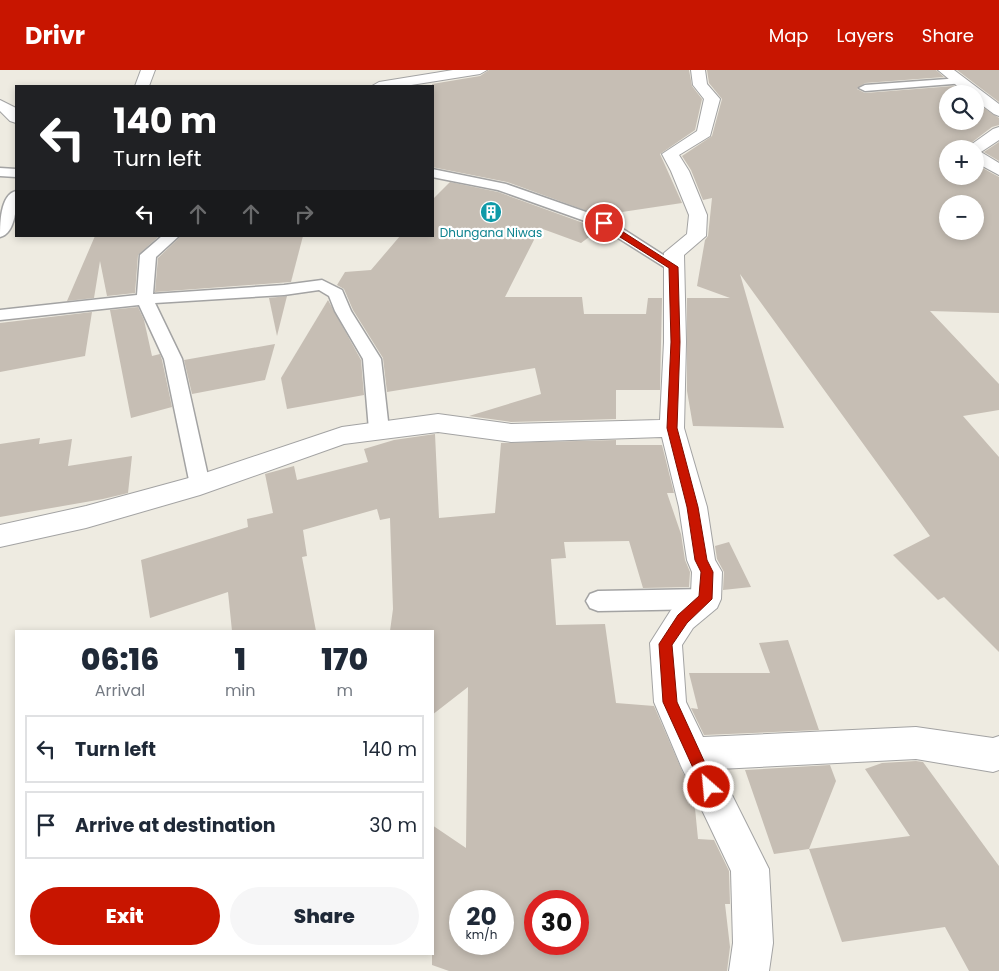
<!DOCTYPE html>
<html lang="en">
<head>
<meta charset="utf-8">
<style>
  :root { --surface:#fff; --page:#f6f6f7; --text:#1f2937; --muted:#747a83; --line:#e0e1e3; --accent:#c81500 }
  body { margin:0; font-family:Poppins,sans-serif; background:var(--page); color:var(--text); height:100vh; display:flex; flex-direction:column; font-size:19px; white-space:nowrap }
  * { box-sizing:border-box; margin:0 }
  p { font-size:16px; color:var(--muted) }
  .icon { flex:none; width:28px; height:28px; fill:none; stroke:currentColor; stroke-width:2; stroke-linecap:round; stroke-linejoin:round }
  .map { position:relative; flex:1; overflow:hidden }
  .details { position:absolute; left:15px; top:560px; width:419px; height:325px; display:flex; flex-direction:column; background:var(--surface); border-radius:0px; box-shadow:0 2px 8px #0003 }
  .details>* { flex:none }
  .banner { position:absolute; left:15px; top:15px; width:419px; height:152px; border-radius:0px; box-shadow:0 2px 8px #0003; background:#202124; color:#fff; overflow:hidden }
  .controls { position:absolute; left:939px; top:15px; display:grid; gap:10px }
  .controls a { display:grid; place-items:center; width:45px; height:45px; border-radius:50%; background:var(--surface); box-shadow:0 2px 8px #0003; font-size:25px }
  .speed { position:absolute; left:449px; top:820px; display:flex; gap:10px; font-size:25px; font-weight:700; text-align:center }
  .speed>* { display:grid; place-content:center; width:65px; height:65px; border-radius:50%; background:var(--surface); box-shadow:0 2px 8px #0003; line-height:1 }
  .speed small { font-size:12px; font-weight:400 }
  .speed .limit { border:8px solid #d22; background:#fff; color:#111 }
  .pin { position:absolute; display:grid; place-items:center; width:42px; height:42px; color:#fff; margin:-21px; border:2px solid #fff; border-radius:50%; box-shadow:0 1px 5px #0007 }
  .me { position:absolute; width:55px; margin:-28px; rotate:333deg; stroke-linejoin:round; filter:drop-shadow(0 0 4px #0008) }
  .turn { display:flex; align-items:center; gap:18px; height:105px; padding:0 15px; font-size:22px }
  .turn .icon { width:65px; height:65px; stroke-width:2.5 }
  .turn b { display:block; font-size:35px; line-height:42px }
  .lanes { display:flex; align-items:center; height:48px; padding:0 15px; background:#0003; justify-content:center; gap:25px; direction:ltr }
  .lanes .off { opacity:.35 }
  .eta { display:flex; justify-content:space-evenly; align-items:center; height:85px; text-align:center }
  .eta b { font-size:30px; font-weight:800; line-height:35px }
  .action { display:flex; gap:10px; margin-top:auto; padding:10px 15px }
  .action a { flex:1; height:58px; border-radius:30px; background:var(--accent); color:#fff; font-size:20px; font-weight:800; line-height:58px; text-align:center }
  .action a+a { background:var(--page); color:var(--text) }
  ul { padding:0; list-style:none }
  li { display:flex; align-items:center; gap:15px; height:68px; margin:0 10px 8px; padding:0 5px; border:2px solid var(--line); border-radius:0px }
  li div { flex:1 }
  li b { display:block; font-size:19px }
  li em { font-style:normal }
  header { display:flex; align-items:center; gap:30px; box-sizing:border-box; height:70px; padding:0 25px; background:var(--accent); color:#fff }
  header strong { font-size:24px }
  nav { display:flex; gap:28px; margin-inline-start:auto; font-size:18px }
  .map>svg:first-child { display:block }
  .building { fill:#c6beb4; fill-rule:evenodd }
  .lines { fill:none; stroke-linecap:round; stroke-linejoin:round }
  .lane-casing { stroke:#a3a3a3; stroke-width:3 }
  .street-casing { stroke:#a3a3a3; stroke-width:2 }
  .lane { fill:#fff; fill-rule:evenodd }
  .street { fill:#fff; fill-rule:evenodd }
  .route { fill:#c81500; stroke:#820e00 }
  .labels { text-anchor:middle; stroke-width:4.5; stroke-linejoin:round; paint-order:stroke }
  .far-culture-label { font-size:12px; fill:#0d838f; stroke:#fff }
</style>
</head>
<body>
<header>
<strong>Drivr</strong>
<nav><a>Map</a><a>Layers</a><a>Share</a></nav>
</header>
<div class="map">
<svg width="999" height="901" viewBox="0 0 999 901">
  <rect width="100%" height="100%" fill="#eeebe1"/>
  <g class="building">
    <path d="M 489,0 L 689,0 L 692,16 L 702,29 L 695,60 L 660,84 L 682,133 L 622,142 L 612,150 L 507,112 L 432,97 L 432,14 L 480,6 Z"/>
    <path d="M 707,0 L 936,0 L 944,7 L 865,13 L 857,19 L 865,23 L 954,16 L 964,24 L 948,24 L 948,51 L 975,51 L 975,32 L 999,48 L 999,55 L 992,57 L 963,79 L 948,79 L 948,106 L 975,106 L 975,94 L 999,107 L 999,243 L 930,241 L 999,314 L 999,340 L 963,346 L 999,387 L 999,582 L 944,527 L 938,530 L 893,485 L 930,466 L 740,204 L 784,358 L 693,356 L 687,321 L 687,228 L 730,228 L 697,216 L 705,170 L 708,166 L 712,128 L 703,130 L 691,100 L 682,86 L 712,66 L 722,29 L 709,13 ZM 948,134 L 975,134 L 975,161 L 948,161 Z"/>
    <path d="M 957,0 L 999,0 L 999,32 Z"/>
    <path d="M 999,72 L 999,91 L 984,82 Z"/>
    <path d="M 450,112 L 498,122 L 600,159 L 581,173 L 540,158 L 505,227 L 582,227 L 584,244 L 646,244 L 648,228 L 662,228 L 660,320 L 616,320 L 616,349 L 511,352 L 469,346 L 541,324 L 535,298 L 387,322 L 383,288 L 353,240 L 344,219 L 337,215 L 345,202 L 371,200 L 400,166 L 432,166 L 432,130 Z"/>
    <path d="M 95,166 L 159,166 L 138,185 L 135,223 L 107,226 L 100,191 L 94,228 L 67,231 Z"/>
    <path d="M 181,166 L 303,166 L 291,212 L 155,222 L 158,188 Z"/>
    <path d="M 287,226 L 277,266 L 269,228 Z"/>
    <path d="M 328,230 L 361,290 L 364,325 L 287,339 L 281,308 Z"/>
    <path d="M 138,237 L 144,250 L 152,286 L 160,284 L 162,290 L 172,337 L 131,348 L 110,240 Z"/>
    <path d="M 92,242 L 85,286 L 0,302 L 0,253 Z"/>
    <path d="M 275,274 L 265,310 L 192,324 L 184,290 Z"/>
    <path d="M 435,364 L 439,448 L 495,443 L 501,373 L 616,370 L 616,375 L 662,375 L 674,423 L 667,423 L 681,464 L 685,490 L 690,502 L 689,517 L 643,518 L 629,471 L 564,472 L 566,488 L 551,489 L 556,555 L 605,554 L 616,633 L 654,636 L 694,728 L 698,769 L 714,770 L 729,801 L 730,834 L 725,834 L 730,877 L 727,901 L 449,901 L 432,895 L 432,755 L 466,778 L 468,617 L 432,645 L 432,561 L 390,561 L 393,539 L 390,448 L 380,450 L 377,439 L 303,460 L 307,486 L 302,487 L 316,561 L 232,561 L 228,522 L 150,548 L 141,490 L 248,457 L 247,449 L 273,443 L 265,404 L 294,396 L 297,410 L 368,392 L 364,379 L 394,370 ZM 460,831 L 502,831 L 502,874 L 460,874 ZM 535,831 L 578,831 L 578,874 L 535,874 Z"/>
    <path d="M 40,368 L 39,374 L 72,369 L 68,396 L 132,386 L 128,423 L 103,429 L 0,447 L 0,374 Z"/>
    <path d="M 729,472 L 751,517 L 723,520 L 724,502 L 717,489 L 715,476 Z"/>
    <path d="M 788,570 L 819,660 L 704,665 L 691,638 L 698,639 L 689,603 L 770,603 L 759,573 Z"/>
    <path d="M 916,691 L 923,692 L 999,796 L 999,901 L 969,901 L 945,857 L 842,872 L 809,779 L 774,784 L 745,700 L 830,695 L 836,711 L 809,779 L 910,766 L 865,699 L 882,693 Z"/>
  </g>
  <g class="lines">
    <g class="lane-casing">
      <g id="lane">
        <path d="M 961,8 L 967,11 L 965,13 L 865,21 L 859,18 L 865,15 Z"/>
        <path d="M 0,98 L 16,99 L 16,107 L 0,106 Z"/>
        <path d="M 432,99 L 506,114 L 609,150 L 682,197 L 674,202 L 669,200 L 599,156 L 498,120 L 432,107 Z"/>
        <path d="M 16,121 C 17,134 16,163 0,167 C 0,154 0,125 16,121 Z"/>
        <path d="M 162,166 L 179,166 L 156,187 L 153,224 L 284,215 L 322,210 L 342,220 L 351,241 L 381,289 L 389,360 L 386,365 L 379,367 L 372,365 L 369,360 L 363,289 L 335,241 L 329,226 L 319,220 L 284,225 L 155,233 L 182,289 L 210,415 L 207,420 L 200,423 L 193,420 L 190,415 L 164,289 L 139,235 L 0,250 L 0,240 L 137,225 L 140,185 Z"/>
        <path d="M 706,519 L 714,522 L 718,529 L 714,536 L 706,539 L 598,541 L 590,538 L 586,531 L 590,524 L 598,521 Z"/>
      </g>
    </g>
    <g class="street-casing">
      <g id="street">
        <path d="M 141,0 L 155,0 L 149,16 L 135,16 Z"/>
        <path d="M 453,0 L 487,0 L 480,4 L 405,16 L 372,16 L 379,12 Z"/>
        <path d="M 691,0 L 705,0 L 707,14 L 720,29 L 710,66 L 679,85 L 689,101 L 707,145 L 706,166 L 684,185 L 686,272 L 684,358 L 707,437 L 715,490 L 722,502 L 721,529 L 717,538 L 693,558 L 682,575 L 686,632 L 703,667 L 916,657 L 993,668 L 999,666 L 999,700 L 993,702 L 916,689 L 719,699 L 769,799 L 773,873 L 769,901 L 729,901 L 733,873 L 731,801 L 681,696 L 654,632 L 650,573 L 671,540 L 691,523 L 692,502 L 687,490 L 679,437 L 662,367 L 511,372 L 438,362 L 344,374 L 200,425 L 86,458 L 0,477 L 0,455 L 86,436 L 196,406 L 342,357 L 438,344 L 511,354 L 660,350 L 664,272 L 664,183 L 687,164 L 689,145 L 671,101 L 662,84 L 697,61 L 704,29 L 693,15 Z"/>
        <path d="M 938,0 L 954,0 L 999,34 L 999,46 L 994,44 L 975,30 L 975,24 L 967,24 Z"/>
        <path d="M 0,30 L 16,38 L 16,53 L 10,51 L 0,41 Z"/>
        <path d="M 999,57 L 999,70 L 981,82 L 999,93 L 999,105 L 975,92 L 975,79 L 965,79 L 993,59 Z"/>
      </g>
    </g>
    <use href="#lane" class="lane"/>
    <use href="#street" class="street"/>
  </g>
  <path class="route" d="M 601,151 L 606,151 L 678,197 L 680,272 L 677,358 L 698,437 L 707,490 L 713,502 L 712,529 L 687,553 L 672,575 L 677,632 L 716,717 L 714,722 L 709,724 L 704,722 L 663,632 L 659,574 L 678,545 L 699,526 L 701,502 L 695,490 L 687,437 L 667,358 L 671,272 L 669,198 L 601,155 Z"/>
  <defs>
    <g id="building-disc" transform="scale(1.125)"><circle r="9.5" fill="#0f9aa8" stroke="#fff"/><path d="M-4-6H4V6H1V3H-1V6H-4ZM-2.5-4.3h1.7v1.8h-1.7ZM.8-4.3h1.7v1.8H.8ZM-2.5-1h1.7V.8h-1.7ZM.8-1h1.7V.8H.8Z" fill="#fff"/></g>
  </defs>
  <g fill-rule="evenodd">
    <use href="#building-disc" x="491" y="142"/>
  </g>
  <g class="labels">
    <g class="far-culture-label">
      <text x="491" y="167">Dhungana Niwas</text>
    </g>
  </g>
</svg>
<div class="controls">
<a><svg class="icon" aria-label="search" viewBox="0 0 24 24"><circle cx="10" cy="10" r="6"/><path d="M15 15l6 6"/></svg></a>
<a>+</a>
<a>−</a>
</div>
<div class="speed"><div>20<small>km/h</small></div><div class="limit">30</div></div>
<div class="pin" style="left:604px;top:153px;background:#d93025"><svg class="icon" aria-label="arrive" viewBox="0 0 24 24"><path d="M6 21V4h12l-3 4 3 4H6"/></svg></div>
<svg class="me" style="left:709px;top:717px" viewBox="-20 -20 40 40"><circle r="17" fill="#c81500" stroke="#fff" stroke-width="3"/><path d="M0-11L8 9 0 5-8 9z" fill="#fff"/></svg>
<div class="banner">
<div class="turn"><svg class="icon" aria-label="left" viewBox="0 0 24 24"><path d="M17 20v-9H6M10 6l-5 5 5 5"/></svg><div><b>140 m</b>Turn left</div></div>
<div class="lanes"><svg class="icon" aria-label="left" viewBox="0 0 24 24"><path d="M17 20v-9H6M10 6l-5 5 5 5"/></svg><svg class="icon off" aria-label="ahead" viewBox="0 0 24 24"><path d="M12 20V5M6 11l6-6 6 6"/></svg><svg class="icon off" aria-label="ahead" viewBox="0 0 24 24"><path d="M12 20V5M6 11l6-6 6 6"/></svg><svg class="icon off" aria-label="right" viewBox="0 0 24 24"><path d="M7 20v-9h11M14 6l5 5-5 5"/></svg></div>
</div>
<section class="details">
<div class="eta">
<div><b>06:16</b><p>Arrival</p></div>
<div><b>1</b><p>min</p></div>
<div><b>170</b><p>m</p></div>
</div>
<ul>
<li><svg class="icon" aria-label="left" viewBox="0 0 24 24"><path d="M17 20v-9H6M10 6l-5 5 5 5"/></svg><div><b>Turn left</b></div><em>140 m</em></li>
<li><svg class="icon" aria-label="arrive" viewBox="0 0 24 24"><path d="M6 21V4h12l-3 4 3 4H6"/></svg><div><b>Arrive at destination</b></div><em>30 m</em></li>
</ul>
<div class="action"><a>Exit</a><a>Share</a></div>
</section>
</div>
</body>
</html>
